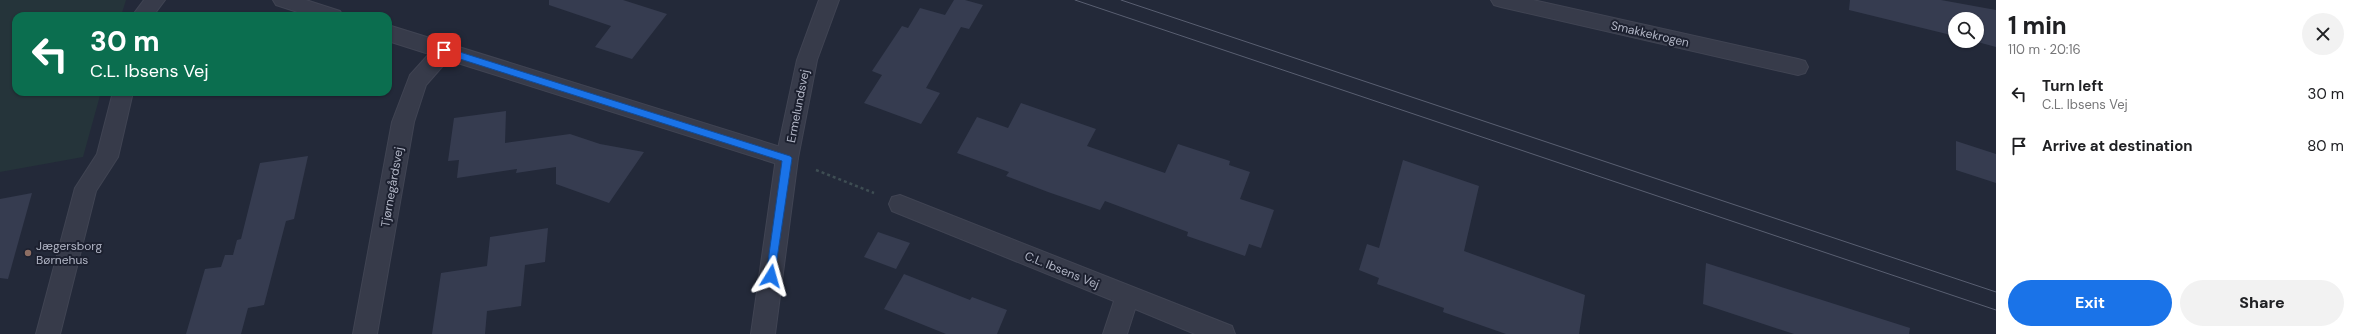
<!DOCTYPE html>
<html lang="en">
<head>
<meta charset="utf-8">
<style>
  :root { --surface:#fff; --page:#f2f2f2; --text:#202124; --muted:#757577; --accent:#1a73e8 }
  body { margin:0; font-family:"DM Sans",sans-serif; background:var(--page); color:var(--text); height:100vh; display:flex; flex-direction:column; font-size:15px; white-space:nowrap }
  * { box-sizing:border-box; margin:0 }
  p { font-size:13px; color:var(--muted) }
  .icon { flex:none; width:22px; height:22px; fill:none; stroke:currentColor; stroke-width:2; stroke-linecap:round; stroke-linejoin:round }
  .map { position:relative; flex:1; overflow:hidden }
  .panel { display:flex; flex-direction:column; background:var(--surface); width:360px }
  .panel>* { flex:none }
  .guide { position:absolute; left:12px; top:12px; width:380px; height:84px; border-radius:12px; box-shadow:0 1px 3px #0004; background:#0b6e4f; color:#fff; overflow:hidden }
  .buttons { position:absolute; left:1948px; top:12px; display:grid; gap:8px }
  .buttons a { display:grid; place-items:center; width:36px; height:36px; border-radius:50%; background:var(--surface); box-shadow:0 1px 3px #0004; font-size:20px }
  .pin { position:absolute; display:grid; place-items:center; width:34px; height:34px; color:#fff; margin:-17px; border-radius:8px; box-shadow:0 2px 6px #0006 }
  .me { position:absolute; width:44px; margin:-22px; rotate:8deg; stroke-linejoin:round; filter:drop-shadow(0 0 3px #0008) }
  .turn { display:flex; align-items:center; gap:14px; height:84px; padding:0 12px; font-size:18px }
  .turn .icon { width:52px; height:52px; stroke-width:2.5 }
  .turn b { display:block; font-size:28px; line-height:34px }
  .round { display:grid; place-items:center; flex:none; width:42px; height:42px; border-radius:21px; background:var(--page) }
  .summary { display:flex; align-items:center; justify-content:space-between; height:68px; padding:0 12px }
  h1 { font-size:24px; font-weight:800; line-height:30px }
  .cta { display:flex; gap:8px; margin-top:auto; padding:8px 12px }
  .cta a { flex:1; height:46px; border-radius:24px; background:var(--accent); color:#fff; font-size:16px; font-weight:800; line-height:46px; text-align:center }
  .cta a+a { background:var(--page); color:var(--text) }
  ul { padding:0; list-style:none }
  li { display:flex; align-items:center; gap:12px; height:52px; padding:0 12px }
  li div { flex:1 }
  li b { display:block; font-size:15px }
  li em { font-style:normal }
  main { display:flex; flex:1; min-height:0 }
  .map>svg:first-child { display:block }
  .green { fill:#25343a }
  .building { fill:#363c50 }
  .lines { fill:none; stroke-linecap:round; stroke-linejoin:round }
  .minor-casing { stroke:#404453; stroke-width:2 }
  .tertiary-casing { stroke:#404453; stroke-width:2 }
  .path { stroke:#3e4d53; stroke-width:2.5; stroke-dasharray:3 3; stroke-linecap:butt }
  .minor { fill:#373b4a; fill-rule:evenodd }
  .tertiary { fill:#373b4a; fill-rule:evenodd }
  .tram { stroke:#595f71; stroke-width:1 }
  .route { fill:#1a73e8; stroke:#114b97 }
  .education-dot { fill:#8d6e63; stroke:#1c202f; stroke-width:1.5 }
  .labels { text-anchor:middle; stroke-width:4; stroke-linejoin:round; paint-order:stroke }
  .street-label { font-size:12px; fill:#b2b6c6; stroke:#1c202f }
  .poi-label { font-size:12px; fill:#b2b6c6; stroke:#1c202f; text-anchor:start }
</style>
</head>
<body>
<main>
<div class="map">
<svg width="1996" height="334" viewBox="0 0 1996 334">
  <rect width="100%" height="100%" fill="#232939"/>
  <path class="green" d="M 0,0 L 126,0 L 121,16 L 16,16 L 16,92 L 101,92 L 83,157 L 0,172 Z"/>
  <g class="building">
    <path d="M 549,0 L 623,0 L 667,14 L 632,59 L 595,47 L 611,26 L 549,5 Z"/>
    <path d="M 954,0 L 965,0 L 983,5 L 969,29 L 961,27 L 926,88 L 940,93 L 921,124 L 864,103 L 882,75 L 872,71 L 902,26 L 908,28 L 920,8 L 945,15 Z"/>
    <path d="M 1850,0 L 1941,0 L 1996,10 L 1996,47 L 1974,41 L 1977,41 L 1977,19 L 1955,19 L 1955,36 L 1849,10 Z"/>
    <path d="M 1021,103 L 1096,129 L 1087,146 L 1165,173 L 1178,144 L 1230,161 L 1229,165 L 1250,172 L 1240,199 L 1274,210 L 1261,248 L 1249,244 L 1245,256 L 1187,236 L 1188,232 L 1105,201 L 1100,210 L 1048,192 L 1006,176 L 1009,172 L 957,153 L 977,117 L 1008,128 Z"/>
    <path d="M 506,111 L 505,143 L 570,134 L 600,144 L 644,152 L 609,203 L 556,184 L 556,167 L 516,173 L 517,169 L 457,178 L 459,160 L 448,161 L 454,118 Z"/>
    <path d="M 1956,141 L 1996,154 L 1996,183 L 1956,170 Z"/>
    <path d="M 308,156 L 294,219 L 286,221 L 264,305 L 248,308 L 241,334 L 186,334 L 205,269 L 221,267 L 225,255 L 233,255 L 237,240 L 241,239 L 260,163 Z"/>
    <path d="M 1403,160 L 1479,186 L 1464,251 L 1585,295 L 1579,334 L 1506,334 L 1443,312 L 1444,308 L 1377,284 L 1379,278 L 1359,270 L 1367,244 L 1379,248 Z"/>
    <path d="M 32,193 L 8,279 L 0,278 L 0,199 Z"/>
    <path d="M 548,228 L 545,262 L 525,265 L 521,306 L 487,311 L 485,334 L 432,334 L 441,273 L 487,266 L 490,237 Z"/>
    <path d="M 878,232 L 910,243 L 896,269 L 864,257 Z"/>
    <path d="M 1706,263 L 1910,328 L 1909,334 L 1794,334 L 1703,304 Z"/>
    <path d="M 904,274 L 970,300 L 972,297 L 1007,310 L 997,334 L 946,334 L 884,309 Z"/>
  </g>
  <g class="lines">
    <g class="minor-casing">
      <g id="minor">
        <path d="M 144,0 L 165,0 L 153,16 L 132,16 Z"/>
        <path d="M 273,0 L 306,0 L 340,11 L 343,16 L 310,16 L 276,5 Z"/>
        <path d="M 1491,0 L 1533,0 L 1798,59 L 1805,61 L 1808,67 L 1805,73 L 1798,75 L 1501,7 L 1494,5 Z"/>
        <path d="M 388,25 L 787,149 L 795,152 L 798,158 L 795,164 L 787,167 L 448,60 L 426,85 L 414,122 L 377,334 L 353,334 L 392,122 L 410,75 L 429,54 L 388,41 Z"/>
        <path d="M 113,92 L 133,92 L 118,157 L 96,191 L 60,334 L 36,334 L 75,188 L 97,154 Z"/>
        <path d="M 900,195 L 1232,326 L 1235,334 L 1195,334 L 1135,309 L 1127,334 L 1103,334 L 1114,301 L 892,211 L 889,204 L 892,197 Z"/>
      </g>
    </g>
    <g class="tertiary-casing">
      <path id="tertiary" d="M 819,0 L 839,0 L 817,60 L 798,158 L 775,334 L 751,334 L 776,158 L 797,60 Z"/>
    </g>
    <path class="path" d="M 816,170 L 874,193"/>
    <use href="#minor" class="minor"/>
    <use href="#tertiary" class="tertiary"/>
    <g class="tram">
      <path d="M 1075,0 L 1996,310"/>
      <path d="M 1121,0 L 1996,292"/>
    </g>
  </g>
  <path class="route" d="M 444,47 L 790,156 L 792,158 L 774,279 L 771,280 L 766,276 L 782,161 L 441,53 L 439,50 Z"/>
  <circle class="education-dot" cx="28" cy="253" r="4"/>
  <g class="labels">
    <g class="street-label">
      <text transform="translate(1650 34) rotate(13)" y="4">Smakkekrogen</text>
      <text transform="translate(798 106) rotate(-79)" y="4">Ermelundsvej</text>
      <text transform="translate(392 187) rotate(-80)" y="4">Tjørnegårdsvej</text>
      <text transform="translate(1062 270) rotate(22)" y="4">C.L. Ibsens Vej</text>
    </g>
    <g class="poi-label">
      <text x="36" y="250">Jægersborg<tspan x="36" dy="14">Børnehus</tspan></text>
    </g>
  </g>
</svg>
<div class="buttons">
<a><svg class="icon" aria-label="search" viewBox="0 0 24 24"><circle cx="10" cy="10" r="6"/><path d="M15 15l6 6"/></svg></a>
</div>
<div class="pin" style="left:444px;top:50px;background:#d93025"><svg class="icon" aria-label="arrive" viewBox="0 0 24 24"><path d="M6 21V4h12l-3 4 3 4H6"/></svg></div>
<svg class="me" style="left:771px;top:276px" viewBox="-20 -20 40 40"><path d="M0-17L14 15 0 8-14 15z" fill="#1a73e8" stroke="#fff" stroke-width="4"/></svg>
<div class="guide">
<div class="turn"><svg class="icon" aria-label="left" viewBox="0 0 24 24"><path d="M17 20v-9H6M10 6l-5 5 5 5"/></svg><div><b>30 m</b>C.L. Ibsens Vej</div></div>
</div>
</div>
<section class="panel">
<div class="summary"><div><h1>1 min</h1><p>110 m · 20:16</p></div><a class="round"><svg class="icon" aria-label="close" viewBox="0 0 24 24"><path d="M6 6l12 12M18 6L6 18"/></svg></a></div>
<ul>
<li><svg class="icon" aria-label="left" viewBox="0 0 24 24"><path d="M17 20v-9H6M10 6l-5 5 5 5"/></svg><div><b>Turn left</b><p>C.L. Ibsens Vej</p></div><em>30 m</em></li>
<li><svg class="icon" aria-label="arrive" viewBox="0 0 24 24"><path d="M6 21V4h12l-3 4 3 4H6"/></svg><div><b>Arrive at destination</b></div><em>80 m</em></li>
</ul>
<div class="cta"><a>Exit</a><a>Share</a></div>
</section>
</main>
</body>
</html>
